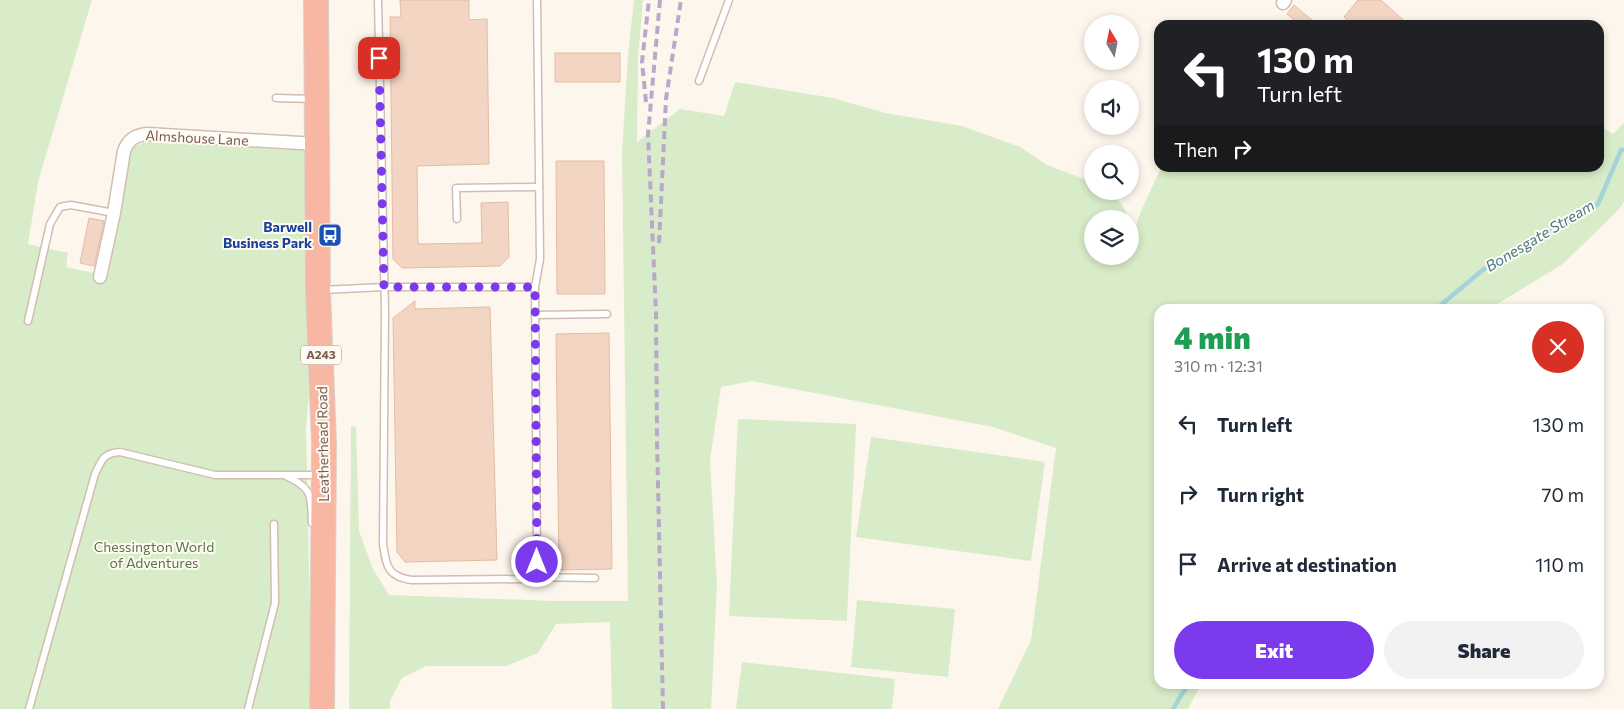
<!DOCTYPE html>
<html lang="en">
<head>
<meta charset="utf-8">
<style>
  :root { --surface:#fff; --page:#f2f2f3; --text:#1f2937; --muted:#747a83; --accent:#7c3aed }
  body { margin:0; font-family:Commissioner,sans-serif; background:var(--page); color:var(--text); height:100vh; display:flex; flex-direction:column; font-size:19px; white-space:nowrap }
  * { box-sizing:border-box; margin:0 }
  p { font-size:16px; color:var(--muted) }
  .icon { flex:none; width:28px; height:28px; fill:none; stroke:currentColor; stroke-width:2; stroke-linecap:round; stroke-linejoin:round }
  .map { position:relative; flex:1; overflow:hidden }
  .drawer { position:absolute; left:1154px; top:304px; width:450px; height:385px; display:flex; flex-direction:column; background:var(--surface); border-radius:15px; box-shadow:0 2px 8px #0003 }
  .drawer>* { flex:none }
  .banner { position:absolute; left:1154px; top:20px; width:450px; height:152px; border-radius:15px; box-shadow:0 2px 8px #0003; background:#202124; color:#fff; overflow:hidden }
  .needle { width:32px; rotate:350deg }
  .fabs { position:absolute; left:1084px; top:15px; display:grid; gap:10px }
  .fabs a { display:grid; place-items:center; width:55px; height:55px; border-radius:50%; background:var(--surface); box-shadow:0 2px 8px #0003; font-size:25px }
  .pin { position:absolute; display:grid; place-items:center; width:42px; height:42px; color:#fff; margin:-21px; border-radius:10px; box-shadow:0 2px 8px #0006 }
  .me { position:absolute; width:55px; margin:-28px; rotate:0deg; stroke-linejoin:round; filter:drop-shadow(0 0 4px #0008) }
  .turn { display:flex; align-items:center; gap:18px; height:105px; padding:0 20px; font-size:22px }
  .turn .icon { width:65px; height:65px; stroke-width:2.5 }
  .turn b { display:block; font-size:35px; line-height:42px }
  .then { display:flex; align-items:center; height:48px; padding:0 20px; background:#0003; gap:10px; font-size:19px }
  .round { display:grid; place-items:center; flex:none; width:52px; height:52px; border-radius:26px; background:var(--page) }
  .overview { display:flex; align-items:center; justify-content:space-between; height:85px; padding:0 20px }
  h1 { font-size:30px; font-weight:800; line-height:38px; color:#1e9e55 }
  .button { display:flex; gap:10px; margin-top:auto; padding:10px 20px }
  .button a { flex:1; height:58px; border-radius:30px; background:var(--accent); color:#fff; font-size:20px; font-weight:800; line-height:58px; text-align:center }
  .button a+a { background:var(--page); color:var(--text) }
  ul { padding:0; list-style:none }
  li { display:flex; align-items:center; gap:15px; height:70px; padding:0 20px }
  li div { flex:1 }
  li b { display:block; font-size:19px }
  li em { font-style:normal }
  .map>svg:first-child { display:block }
  .green { fill:#d8ecc9 }
  .lines { fill:none; stroke-linecap:round; stroke-linejoin:round }
  .stream { stroke:#a5d3da; stroke-width:4.5 }
  .building { fill:#f3d5c3; stroke:#e6bba3 }
  .lane-casing { stroke:#d1beb0; stroke-width:9 }
  .street-casing { stroke:#d1beb0; stroke-width:15 }
  .highway-casing { stroke:#dad1cd; stroke-width:26 }
  .lane { stroke:#fff; stroke-width:6 }
  .street { stroke:#fff; stroke-width:12 }
  .highway { stroke:#f7b7a3; stroke-width:24 }
  .rail { stroke:#b9a8c9; stroke-width:4; stroke-dasharray:8 5; stroke-linecap:butt }
  .route { stroke:#7c3aed; stroke-width:9; stroke-dasharray:0 16.2 }
  .labels { text-anchor:middle; stroke-width:4; stroke-linejoin:round; paint-order:stroke }
  .shield { fill:#fffaf3; stroke:#a28b7f; stroke-width:1 }
  .shield-label { font-size:12px; font-weight:bold; fill:#7a5c4d }
  .street-label { font-size:14px; fill:#7a5c4d; stroke:#fffaf3 }
  .transit-label { font-size:14px; font-weight:bold; fill:#164399; stroke:#fffaf3; text-anchor:end }
  .park-label { font-size:14px; fill:#537a41; stroke:#fffaf3 }
  .water-label { font-size:15px; font-style:italic; fill:#437c86; stroke:#fffaf3 }
</style>
</head>
<body>
<div class="map">
<svg width="1624" height="709" viewBox="0 0 1624 709">
  <rect width="100%" height="100%" fill="#fdf6ec"/>
  <g class="green">
    <path d="M 0,0 L 92,0 L 38,182 L 28,244 L 68,253 L 66,267 L 108,276 L 132,148 L 146,141 L 309,151 L 312,361 L 306,428 L 310,614 L 309,709 L 0,709 Z"/>
    <path d="M 634,0 L 643,0 L 638,57 L 637,142 L 680,109 L 724,116 L 735,82 L 833,98 L 885,113 L 962,126 L 1020,147 L 1047,165 L 1092,182 L 1092,191 C 1096,191 1101,190 1105,191 C 1116,194 1126,208 1128,219 L 1092,219 L 1092,256 L 1130,256 L 1130,228 L 1132,237 L 1141,211 L 1161,168 L 1599,168 L 1599,125 L 1613,134 L 1624,123 L 1624,202 L 1619,209 L 1563,264 L 1489,309 L 1159,309 L 1159,684 L 1201,684 L 1188,709 L 998,709 L 1031,640 L 1056,448 L 993,427 L 752,381 L 721,387 L 710,460 L 717,586 L 711,709 L 612,709 L 610,622 L 556,624 L 538,653 L 506,666 L 426,666 L 402,678 L 390,701 L 390,709 L 349,709 L 351,426 L 356,427 L 359,531 L 373,569 L 389,595 L 554,601 L 628,601 L 622,153 L 628,55 Z"/>
    <path d="M 738,419 L 856,424 L 847,621 L 729,616 Z"/>
    <path d="M 871,437 L 1045,462 L 1031,561 L 856,537 Z"/>
    <path d="M 857,600 L 955,609 L 948,677 L 851,667 Z"/>
    <path d="M 742,662 L 895,679 L 892,709 L 736,709 Z"/>
  </g>
  <g class="lines">
    <g class="stream">
      <path d="M 1436,309 L 1484,269 L 1598,204 L 1621,150 L 1624,150"/>
      <path d="M 1173,709 L 1188,684"/>
    </g>
  </g>
  <g class="building">
    <path d="M 400,0 L 469,0 L 469,20 L 487,19 L 489,164 L 417,166 L 418,244 L 482,243 L 481,203 L 508,202 L 509,257 L 500,266 L 402,268 L 393,259 L 390,17 L 401,17 Z"/>
    <path d="M 1358,0 L 1381,0 L 1409,25 L 1353,25 L 1344,17 Z"/>
    <path d="M 1294,5 L 1318,25 L 1300,25 L 1287,14 Z"/>
    <rect x="555" y="53" width="65" height="29"/>
    <path d="M 556,161 L 604,161 L 605,294 L 557,294 Z"/>
    <path d="M 89,218 L 104,221 L 94,266 L 80,263 Z"/>
    <path d="M 415,301 L 415,309 L 490,307 L 497,560 L 405,562 L 397,552 L 393,318 Z"/>
    <path d="M 609,333 L 612,569 L 559,570 L 556,334 Z"/>
  </g>
  <g class="lines">
    <g class="lane-casing">
      <g id="lane">
        <path d="M 378,0 L 385,312 L 383,544 C 386,565 387,577 412,580 L 522,579 L 530,577 L 595,578"/>
        <path d="M 699,81 L 729,0"/>
        <path d="M 276,98 L 313,99"/>
        <path d="M 457,219 L 456,188 L 539,187"/>
        <path d="M 322,290 L 384,287 L 535,287"/>
        <path d="M 535,315 L 607,314"/>
        <path d="M 28,321 L 50,224 L 60,207 L 71,205 L 114,213"/>
        <path d="M 286,476 C 313,488 311,496 312,523"/>
        <path d="M 530,577 L 536,570 L 537,562 L 535,287 L 540,259 L 537,0"/>
        <path d="M 29,709 L 95,474 C 102,460 103,453 120,452 L 215,475 L 320,475"/>
        <path d="M 248,709 L 275,603 L 274,524"/>
      </g>
    </g>
    <g class="street-casing">
      <g id="street">
        <path d="M 1283,3 L 1285,0"/>
        <path d="M 100,277 L 114,213 L 124,151 C 128,140 135,135 147,134 L 317,144"/>
      </g>
    </g>
    <g class="highway-casing">
      <path id="highway" d="M 316,0 L 318,291 L 324,443 L 322,709"/>
    </g>
    <use href="#lane" class="lane"/>
    <use href="#street" class="street"/>
    <use href="#highway" class="highway"/>
    <g class="rail">
      <path d="M 660,0 L 648,135 L 656,313 L 657,440 L 663,709"/>
      <path d="M 646,102 L 642,62 L 649,0"/>
      <path d="M 659,243 L 666,99 L 681,0"/>
    </g>
  </g>
  <g class="lines">
    <path class="route" d="M 379,58 L 384,287 L 535,287 L 537,562"/>
  </g>
  <defs>
    <g id="bus-square" transform="scale(1.25)"><rect x="-9" y="-9" width="18" height="18" rx="4" fill="#1a4fb4" stroke="#fffaf3"/><path d="M-5-6H5V4H4V6H2V4H-2V6H-4V4H-5ZM-3.5-4V0h7V-4ZM-3.5 1.2v1.5H-2V1.2ZM2 1.2v1.5H3.5V1.2Z" fill="#fff"/></g>
  </defs>
  <g fill-rule="evenodd">
    <use href="#bus-square" x="330" y="235"/>
  </g>
  <g class="labels">
    <rect class="shield" x="301" y="345.5" width="40" height="19" rx="4"/>
    <g class="shield-label">
      <text x="321" y="359">A243</text>
    </g>
    <g class="street-label">
      <text transform="translate(197 138) rotate(3)" y="5">Almshouse Lane</text>
      <text transform="translate(323 444) rotate(-91)" y="5">Leatherhead Road</text>
    </g>
    <g class="transit-label">
      <text x="312" y="232">Barwell<tspan x="312" dy="16">Business Park</tspan></text>
    </g>
    <g class="park-label">
      <text x="154" y="552">Chessington World<tspan x="154" dy="16">of Adventures</tspan></text>
    </g>
    <g class="water-label">
      <text transform="translate(1540 236) rotate(-31)" y="5">Bonesgate Stream</text>
    </g>
  </g>
</svg>
<div class="fabs">
<a><svg class="needle" viewBox="-14 -14 28 28"><path d="M0-13l5 13h-10z" fill="#e53935"/><path d="M0 13l5-13h-10z" fill="#747a83"/></svg></a>
<a><svg class="icon" aria-label="sound" viewBox="0 0 24 24"><path d="M4 9h4l5-4v14l-5-4H4zM17 9q2 3 0 6"/></svg></a>
<a><svg class="icon" aria-label="search" viewBox="0 0 24 24"><circle cx="10" cy="10" r="6"/><path d="M15 15l6 6"/></svg></a>
<a><svg class="icon" aria-label="layers" viewBox="0 0 24 24"><path d="M12 4l9 5-9 5-9-5zM3 14l9 5 9-5"/></svg></a>
</div>
<div class="pin" style="left:379px;top:58px;background:#d93025"><svg class="icon" aria-label="arrive" viewBox="0 0 24 24"><path d="M6 21V4h12l-3 4 3 4H6"/></svg></div>
<svg class="me" style="left:537px;top:562px" viewBox="-20 -20 40 40"><circle r="17" fill="#7c3aed" stroke="#fff" stroke-width="3"/><path d="M0-11L8 9 0 5-8 9z" fill="#fff"/></svg>
<div class="banner">
<div class="turn"><svg class="icon" aria-label="left" viewBox="0 0 24 24"><path d="M17 20v-9H6M10 6l-5 5 5 5"/></svg><div><b>130 m</b>Turn left</div></div>
<div class="then">Then<svg class="icon" aria-label="right" viewBox="0 0 24 24"><path d="M7 20v-9h11M14 6l5 5-5 5"/></svg></div>
</div>
<section class="drawer">
<div class="overview"><div><h1>4 min</h1><p>310 m · 12:31</p></div><a class="round" style="background:#d93025;color:#fff"><svg class="icon" aria-label="close" viewBox="0 0 24 24"><path d="M6 6l12 12M18 6L6 18"/></svg></a></div>
<ul>
<li><svg class="icon" aria-label="left" viewBox="0 0 24 24"><path d="M17 20v-9H6M10 6l-5 5 5 5"/></svg><div><b>Turn left</b></div><em>130 m</em></li>
<li><svg class="icon" aria-label="right" viewBox="0 0 24 24"><path d="M7 20v-9h11M14 6l5 5-5 5"/></svg><div><b>Turn right</b></div><em>70 m</em></li>
<li><svg class="icon" aria-label="arrive" viewBox="0 0 24 24"><path d="M6 21V4h12l-3 4 3 4H6"/></svg><div><b>Arrive at destination</b></div><em>110 m</em></li>
</ul>
<div class="button"><a>Exit</a><a>Share</a></div>
</section>
</div>
</body>
</html>
